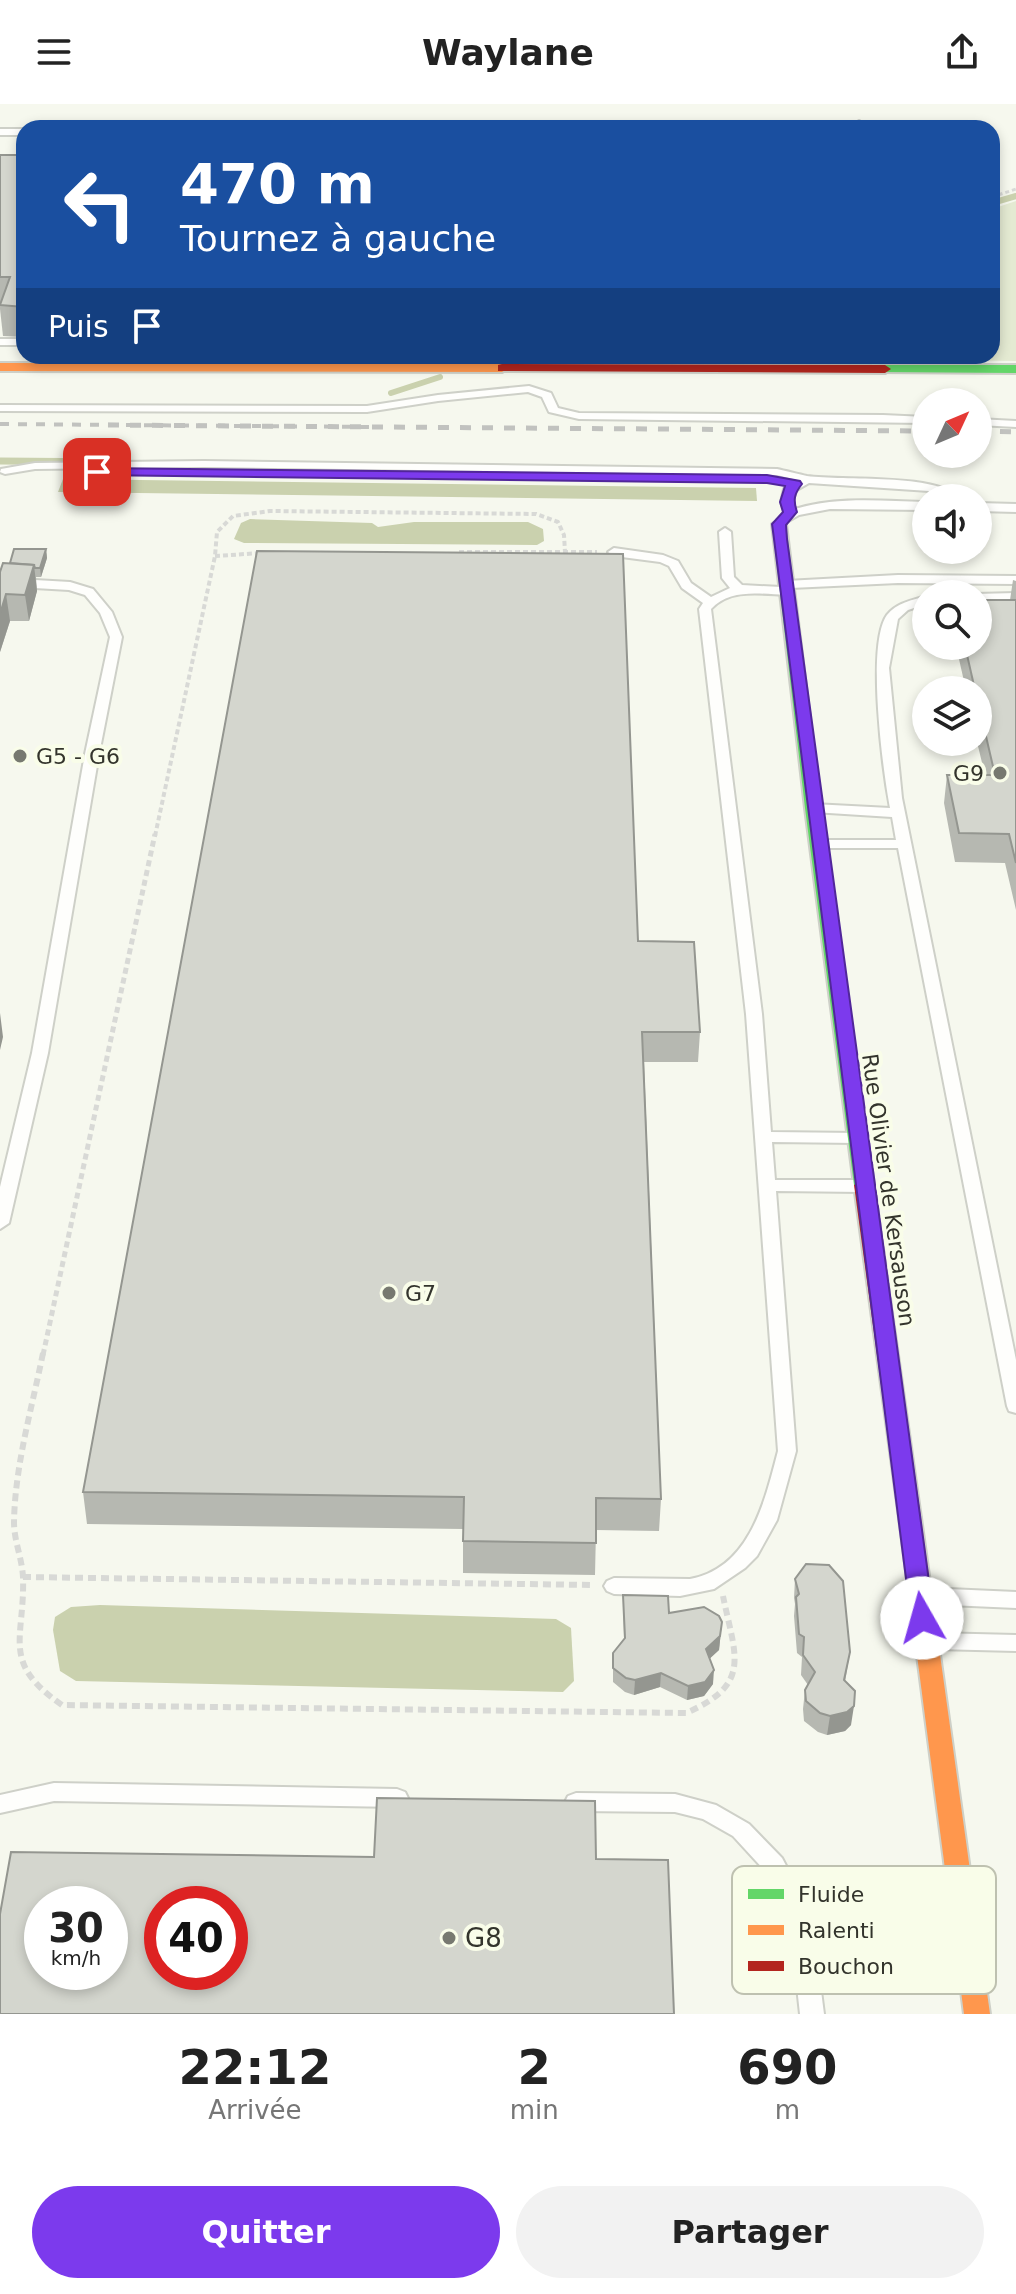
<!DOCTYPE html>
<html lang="fr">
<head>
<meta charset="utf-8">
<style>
  :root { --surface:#fff; --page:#f2f2f2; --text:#222; --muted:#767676; --accent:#7c3aed }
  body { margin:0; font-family:"DejaVu Sans",sans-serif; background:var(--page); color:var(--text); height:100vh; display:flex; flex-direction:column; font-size:30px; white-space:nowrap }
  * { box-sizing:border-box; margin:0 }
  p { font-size:26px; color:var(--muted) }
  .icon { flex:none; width:44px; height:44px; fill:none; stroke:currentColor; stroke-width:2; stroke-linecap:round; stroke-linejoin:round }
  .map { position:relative; height:1910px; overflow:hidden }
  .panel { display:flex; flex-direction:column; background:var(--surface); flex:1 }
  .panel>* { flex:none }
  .guide { position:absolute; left:16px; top:16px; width:984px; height:244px; border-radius:24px; box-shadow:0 4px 12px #0003; background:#1a4fa0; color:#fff; overflow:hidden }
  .needle { width:52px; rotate:46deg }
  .fabs { position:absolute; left:912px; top:284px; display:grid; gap:16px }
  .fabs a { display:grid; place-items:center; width:80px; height:80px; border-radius:50%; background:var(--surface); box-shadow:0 4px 12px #0003; font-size:40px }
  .speed { position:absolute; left:24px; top:1782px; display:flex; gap:16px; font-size:40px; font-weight:700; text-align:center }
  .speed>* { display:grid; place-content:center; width:104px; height:104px; border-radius:50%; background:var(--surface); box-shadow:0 4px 12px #0003; line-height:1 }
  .speed small { font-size:20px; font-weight:400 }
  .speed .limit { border:12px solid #d22; background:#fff; color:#111 }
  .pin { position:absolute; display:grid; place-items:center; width:68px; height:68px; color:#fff; margin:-34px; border-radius:16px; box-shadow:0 4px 12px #0006 }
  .me { position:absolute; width:88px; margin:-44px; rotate:353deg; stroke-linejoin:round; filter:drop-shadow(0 0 6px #0008) }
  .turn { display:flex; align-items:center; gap:28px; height:168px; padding:0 32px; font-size:36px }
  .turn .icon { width:104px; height:104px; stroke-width:2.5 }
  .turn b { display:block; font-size:56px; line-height:68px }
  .then { display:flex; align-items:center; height:76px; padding:0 32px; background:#0003; gap:16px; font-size:30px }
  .eta { display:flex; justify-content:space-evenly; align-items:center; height:136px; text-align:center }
  .eta b { font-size:48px; font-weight:800; line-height:56px }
  .cta { display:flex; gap:16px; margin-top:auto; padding:16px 32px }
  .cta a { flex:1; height:92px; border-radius:48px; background:var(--accent); color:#fff; font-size:32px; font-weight:800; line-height:92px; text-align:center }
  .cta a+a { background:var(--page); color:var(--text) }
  header { display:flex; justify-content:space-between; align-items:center; height:104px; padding:0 32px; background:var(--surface); font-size:36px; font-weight:800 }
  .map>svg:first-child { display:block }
  .green { fill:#e4ead2 }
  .water { fill:#cad1ae }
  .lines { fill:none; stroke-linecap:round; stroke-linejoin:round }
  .stream-far1 { stroke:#cad1ae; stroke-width:6 }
  .stream { stroke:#cad1ae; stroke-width:7 }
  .lane-casing { stroke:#ced0c8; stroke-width:4 }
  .fast-casing { stroke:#ced0c8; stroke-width:4 }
  .slow-casing { stroke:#ced0c8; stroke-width:4 }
  .jam-casing { stroke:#ced0c8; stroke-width:4 }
  .path-far3 { stroke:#d8d9d6; stroke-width:3; stroke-dasharray:4 3; stroke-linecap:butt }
  .path-far2 { stroke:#d8d9d6; stroke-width:4; stroke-dasharray:5 3; stroke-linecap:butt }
  .path-far1 { stroke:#d8d9d6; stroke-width:5; stroke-dasharray:6 4; stroke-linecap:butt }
  .path { stroke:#d8d9d6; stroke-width:6; stroke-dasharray:8 5; stroke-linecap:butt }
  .lane { fill:#fefefc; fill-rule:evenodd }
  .fast { fill:#63d668; fill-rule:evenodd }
  .slow { fill:#ff974d; fill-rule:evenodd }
  .jam { fill:#b3261e; fill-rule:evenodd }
  .rail-far1 { stroke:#c1c2bf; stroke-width:4; stroke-dasharray:9 9; stroke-linecap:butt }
  .rail { stroke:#c1c2bf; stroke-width:5; stroke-dasharray:11 11; stroke-linecap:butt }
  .wall { fill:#b6b8b1 }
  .shaded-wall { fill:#949690 }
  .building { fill:#d4d6ce; stroke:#949690; stroke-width:2; fill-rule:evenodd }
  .route { fill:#7c3aed; stroke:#51269a; stroke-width:2 }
  .poi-dot { fill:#777970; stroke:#f9fde9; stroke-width:3 }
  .labels { text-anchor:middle; stroke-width:8; stroke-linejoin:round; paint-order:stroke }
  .poi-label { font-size:22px; fill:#33342c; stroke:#f9fde9; text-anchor:start }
  .street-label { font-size:22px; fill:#33342c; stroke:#f9fde9 }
  .near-poi-label { font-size:26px; fill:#33342c; stroke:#f9fde9; text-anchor:start }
  .key { fill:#f9fde9; stroke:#bec1b0; stroke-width:2 }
  .key-label { font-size:22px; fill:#33342c }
</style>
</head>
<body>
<header><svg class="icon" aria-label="menu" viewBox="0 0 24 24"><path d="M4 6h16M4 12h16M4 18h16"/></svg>Waylane<svg class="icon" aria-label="share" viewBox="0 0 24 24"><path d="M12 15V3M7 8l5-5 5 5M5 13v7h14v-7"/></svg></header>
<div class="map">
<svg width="1016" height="1910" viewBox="0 0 1016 1910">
  <rect width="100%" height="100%" fill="#f6f8ee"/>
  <path class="green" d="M 1016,97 L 1016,257 L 540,252 L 992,252 L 992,105 Z"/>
  <g class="water">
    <path d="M 63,375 L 756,384 L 757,397 L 58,388 Z"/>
    <path d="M 250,415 L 372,419 L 378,423 L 414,418 L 528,418 L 543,425 L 544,437 L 537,441 L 244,439 L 234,435 L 241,419 Z"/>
    <path d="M 100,1501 L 556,1515 L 571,1524 L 574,1577 L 563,1588 L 76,1577 L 60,1567 L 53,1526 L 55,1513 L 71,1503 Z"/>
  </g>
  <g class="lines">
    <g class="stream-far1">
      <path d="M 992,99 L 1016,92"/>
      <path d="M 495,256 L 508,252"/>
      <path d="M 391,289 L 440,273"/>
    </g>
    <path class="stream" d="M 0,357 L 126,358"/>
    <g class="lane-casing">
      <g id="lane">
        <path d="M 859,17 L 864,20 L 861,24 L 851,24 Z"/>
        <rect x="0" y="25" width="24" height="6"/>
        <rect x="0" y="235" width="24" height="6"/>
        <path d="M 529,282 L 551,289 L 558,304 L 579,309 L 883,311 L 926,313 L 926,319 L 579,315 L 549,308 L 542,293 L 528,288 L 438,297 L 367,308 L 0,307 L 0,301 L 367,302 L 438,291 Z"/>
        <path d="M 978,315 L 1016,317 L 1016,323 L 978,321 Z"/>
        <path d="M 204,357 L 777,365 C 787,367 797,370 807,372 C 843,377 937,369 959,394 L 946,394 L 941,389 L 929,387 L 809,379 L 795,387 L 793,398 L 795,405 C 837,392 882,397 926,398 L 926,406 L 830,405 L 799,411 L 783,420 L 777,416 L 785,409 L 781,398 L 784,385 L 797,376 L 777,371 L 204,363 L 35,365 L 5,370 L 0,368 L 1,365 L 35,359 Z"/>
        <path d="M 978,399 L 1016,400 L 1016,408 L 978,407 Z"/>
        <path d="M 725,424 L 731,428 L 734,473 L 742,481 L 781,483 L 782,478 L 786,477 L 898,471 L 1016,472 L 1016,480 L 898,479 L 791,484 L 790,490 L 786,491 C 761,490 730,484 711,505 L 762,910 L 771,1028 L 857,1029 L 865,1034 L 857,1039 L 772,1038 L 775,1076 L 862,1076 L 870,1082 L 862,1088 L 776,1087 L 796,1347 L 777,1416 L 757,1452 L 745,1464 L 714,1485 L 680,1492 L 614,1490 L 607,1487 L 604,1482 L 607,1477 L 614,1474 L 690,1475 C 750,1464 765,1397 778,1347 L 746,910 L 699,505 L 703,499 L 682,484 L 669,462 L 660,458 L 614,452 L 608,448 L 614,444 L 663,451 L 678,457 L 691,479 L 711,493 L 730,484 L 722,474 L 719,428 Z"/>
        <path d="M 0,474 L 70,478 L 93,485 L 112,508 L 122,533 L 99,650 L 48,949 L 9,1119 L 0,1125 L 0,1083 L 32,949 L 85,650 L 110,533 L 100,509 L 85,491 L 69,486 L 0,482 Z"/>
        <path d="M 1016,489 L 1016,497 L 978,497 L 978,490 L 975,490 Z"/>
        <path d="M 926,492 L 926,500 L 908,506 L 898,515 L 889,564 L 902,694 L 1016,1256 L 1016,1309 L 1009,1307 L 1007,1302 L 898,744 L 819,744 L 812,740 L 819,736 L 896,736 L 892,713 L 813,708 L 806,704 L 813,700 L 890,704 C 883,667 866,540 887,511 C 896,499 913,496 926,492 Z"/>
        <path d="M 926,1484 L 1016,1488 L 1016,1504 L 926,1500 L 919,1497 L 916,1492 L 919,1487 Z"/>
        <path d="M 935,1529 L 1016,1531 L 1016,1547 L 935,1545 L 928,1543 L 925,1537 L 928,1531 Z"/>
        <path d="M 54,1679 L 397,1685 L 405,1688 L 408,1694 L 405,1700 L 397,1703 L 54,1697 L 0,1709 L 0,1691 Z"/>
        <path d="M 576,1689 L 675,1690 L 716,1701 L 749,1720 L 782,1754 L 811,1809 L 824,1910 L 800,1910 L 789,1810 L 766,1768 L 733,1732 L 703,1715 L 675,1708 L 576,1707 L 568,1704 L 565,1698 L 568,1692 Z"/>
      </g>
    </g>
    <g class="fast-casing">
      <g id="fast">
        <path d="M 885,261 L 1016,261 L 1016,269 L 881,268 L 881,262 Z"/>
        <path d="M 779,416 L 786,420 L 821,704 L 874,1081 L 864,1087 L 854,1081 L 805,704 L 772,420 Z"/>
      </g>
    </g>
    <g class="slow-casing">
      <g id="slow">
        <path d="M 0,259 L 502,260 L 508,264 L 502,268 L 0,267 Z"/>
        <path d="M 910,1406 L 918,1408 L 921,1414 L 990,1910 L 964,1910 L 899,1414 L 902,1408 Z"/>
      </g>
    </g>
    <g class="jam-casing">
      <g id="jam">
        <path d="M 502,260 L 885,261 L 891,265 L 885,269 L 498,267 L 498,261 Z"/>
        <path d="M 864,1075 L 874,1081 L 921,1414 L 918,1420 L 910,1422 L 902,1420 L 899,1414 L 854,1081 Z"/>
      </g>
    </g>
    <path class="path-far3" d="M 992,93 L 1016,85"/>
    <g class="path-far2">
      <path d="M 459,448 L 597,448"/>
      <path d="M 215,452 L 261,449"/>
      <path d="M 155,732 L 215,452 L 217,428 L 233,412 L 270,407 L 536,410 L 558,418 L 564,431 L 565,448"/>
    </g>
    <path class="path-far1" d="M 43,1251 L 155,730"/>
    <g class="path">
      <path d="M 43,1249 C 32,1304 15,1361 14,1418 C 14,1437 22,1454 23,1473 C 25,1536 0,1558 62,1601 L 686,1609 C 753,1580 735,1552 723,1492"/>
      <path d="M 23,1473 L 593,1481"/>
    </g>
    <use href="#lane" class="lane"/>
    <use href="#fast" class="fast"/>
    <use href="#slow" class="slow"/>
    <use href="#jam" class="jam"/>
    <path class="rail-far1" d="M 0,320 L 373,323"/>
    <g class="rail">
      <path d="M 108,321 L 926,327"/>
      <path d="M 978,327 L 1016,328"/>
    </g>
  </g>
  <g class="wall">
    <path d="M 0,51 L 24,51 L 24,233 L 3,232 L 0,205 Z"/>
    <path d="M 46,445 L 47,454 L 41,473 L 36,473 L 37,487 L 29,517 L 10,517 L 0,548 L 0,468 L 10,459 Z"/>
    <path d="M 1013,476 L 1016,477 L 1016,806 L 1005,759 L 955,758 L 944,699 L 947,671 L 985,671 L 977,638 L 978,586 L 966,586 L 956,542 L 978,542 L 1010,496 Z"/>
    <path d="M 638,837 L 700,928 L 698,958 L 644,958 L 661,1395 L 659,1427 L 596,1426 L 595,1471 L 463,1469 L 463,1425 L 87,1420 L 83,1388 Z"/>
    <path d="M 795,1475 L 850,1548 L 845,1578 L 851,1621 L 845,1627 L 827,1631 L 818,1628 L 804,1617 L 803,1605 L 805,1586 L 808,1581 L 801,1571 L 802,1553 L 797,1549 L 794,1512 L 795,1500 L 794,1494 Z"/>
    <path d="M 623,1491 L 669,1509 L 722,1518 L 719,1546 L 709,1555 L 713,1580 L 704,1592 L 687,1596 L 660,1583 L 634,1591 L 625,1588 L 613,1578 L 613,1549 L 624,1535 Z"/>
  </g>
  <g class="shaded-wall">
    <path d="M 46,445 L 47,454 L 41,473 L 40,464 Z"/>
    <path d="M 34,461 L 37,487 L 29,517 L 25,491 Z"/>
    <path d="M 6,490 L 10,517 L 0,548 L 0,510 Z"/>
    <path d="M 0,909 L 3,933 L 0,946 Z"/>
    <path d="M 722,1518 L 719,1546 L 705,1559 L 706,1545 Z"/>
    <path d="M 714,1566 L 713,1580 L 704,1592 L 687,1596 L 688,1582 Z"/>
    <path d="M 661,1569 L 660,1583 L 634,1591 L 635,1576 Z"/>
    <path d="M 854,1602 L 851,1621 L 845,1627 L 827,1631 L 830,1612 Z"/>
  </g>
  <g class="building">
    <path d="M 0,51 L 24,51 L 24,203 L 0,201 L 10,173 L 0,173 Z"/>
    <path d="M 14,445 L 46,445 L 40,464 L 35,464 L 34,461 L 10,459 Z"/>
    <path d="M 257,447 L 623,450 L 638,837 L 694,838 L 700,928 L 642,928 L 661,1395 L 596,1394 L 596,1439 L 463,1437 L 464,1393 L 83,1388 Z"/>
    <path d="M 3,459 L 34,461 L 25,491 L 6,490 L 0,510 L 0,468 Z"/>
    <path d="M 978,496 L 1016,496 L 1016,759 L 1009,730 L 959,729 L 947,671 L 995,671 L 978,598 L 978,586 L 975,586 L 965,542 L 978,542 Z"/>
    <path d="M 806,1460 L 829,1461 L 843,1477 L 850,1548 L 844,1576 L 855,1587 L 854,1602 L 847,1608 L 830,1612 L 820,1609 L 806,1597 L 805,1586 L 815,1568 L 803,1551 L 804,1533 L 799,1530 L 796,1493 L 799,1490 L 795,1475 Z"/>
    <path d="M 623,1491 L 668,1492 L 669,1509 L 704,1503 L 719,1512 L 722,1518 L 720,1532 L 706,1545 L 714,1566 L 705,1578 L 688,1582 L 661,1569 L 635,1576 L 626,1574 L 613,1564 L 613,1549 L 625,1534 Z"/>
    <path d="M 377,1694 L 595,1697 L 596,1755 L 668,1756 L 674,1910 L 0,1910 L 0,1810 L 11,1748 L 374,1753 ZM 42,1800 L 110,1800 L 110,1868 L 42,1868 ZM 162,1800 L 230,1800 L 230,1868 L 162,1868 Z"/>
  </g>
  <path class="route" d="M 97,364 L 767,371 L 800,377 L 802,380 C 794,390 793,396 797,408 L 786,421 L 787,435 L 934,1514 L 931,1521 L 922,1523 L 914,1521 L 911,1514 L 774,435 L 772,420 L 783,408 L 780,398 L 785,382 L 767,379 L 93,371 L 93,365 Z"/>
  <g class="poi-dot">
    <circle cx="20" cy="652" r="8"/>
    <circle cx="1000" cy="669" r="8"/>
    <circle cx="389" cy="1189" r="8"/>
    <circle cx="449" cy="1834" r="8"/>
  </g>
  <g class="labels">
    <g class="poi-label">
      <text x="36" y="660">G5 - G6</text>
      <text x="984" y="677" text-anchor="end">G9</text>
      <text x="405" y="1197">G7</text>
    </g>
    <g class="street-label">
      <text transform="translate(889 1086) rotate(82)" y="8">Rue Olivier de Kersauson</text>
    </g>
    <g class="near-poi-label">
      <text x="465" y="1843">G8</text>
    </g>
  </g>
  <rect x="732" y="1762" width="264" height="128" rx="12" class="key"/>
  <rect x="748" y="1785" width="36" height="10" fill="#63d668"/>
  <rect x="748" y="1821" width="36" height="10" fill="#ff974d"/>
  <rect x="748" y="1857" width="36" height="10" fill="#b3261e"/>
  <g class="key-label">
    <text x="798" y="1798">Fluide</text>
    <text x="798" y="1834">Ralenti</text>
    <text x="798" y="1870">Bouchon</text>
  </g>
</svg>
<div class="fabs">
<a><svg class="needle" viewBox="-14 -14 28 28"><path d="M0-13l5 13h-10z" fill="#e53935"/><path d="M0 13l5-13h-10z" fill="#767676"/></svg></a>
<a><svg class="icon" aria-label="sound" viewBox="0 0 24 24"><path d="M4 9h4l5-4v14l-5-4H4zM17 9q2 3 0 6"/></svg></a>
<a><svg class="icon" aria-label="search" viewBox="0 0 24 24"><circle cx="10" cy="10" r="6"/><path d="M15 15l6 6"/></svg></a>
<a><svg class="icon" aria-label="layers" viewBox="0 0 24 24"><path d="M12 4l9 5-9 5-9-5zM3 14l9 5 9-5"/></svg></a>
</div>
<div class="speed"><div>30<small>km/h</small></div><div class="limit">40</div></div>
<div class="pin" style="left:97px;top:368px;background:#d93025"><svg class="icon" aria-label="arrive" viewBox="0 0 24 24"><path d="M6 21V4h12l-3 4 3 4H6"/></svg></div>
<svg class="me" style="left:922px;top:1514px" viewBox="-20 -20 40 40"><circle r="19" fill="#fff"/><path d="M0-13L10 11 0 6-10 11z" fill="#7c3aed"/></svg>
<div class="guide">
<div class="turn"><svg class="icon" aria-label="left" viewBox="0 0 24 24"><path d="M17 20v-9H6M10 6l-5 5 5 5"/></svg><div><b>470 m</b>Tournez à gauche</div></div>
<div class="then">Puis<svg class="icon" aria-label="arrive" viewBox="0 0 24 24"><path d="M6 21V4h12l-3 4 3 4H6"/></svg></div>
</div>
</div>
<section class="panel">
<div class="eta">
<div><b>22:12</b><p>Arrivée</p></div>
<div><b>2</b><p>min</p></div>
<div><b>690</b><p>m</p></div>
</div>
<div class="cta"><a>Quitter</a><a>Partager</a></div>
</section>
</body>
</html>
